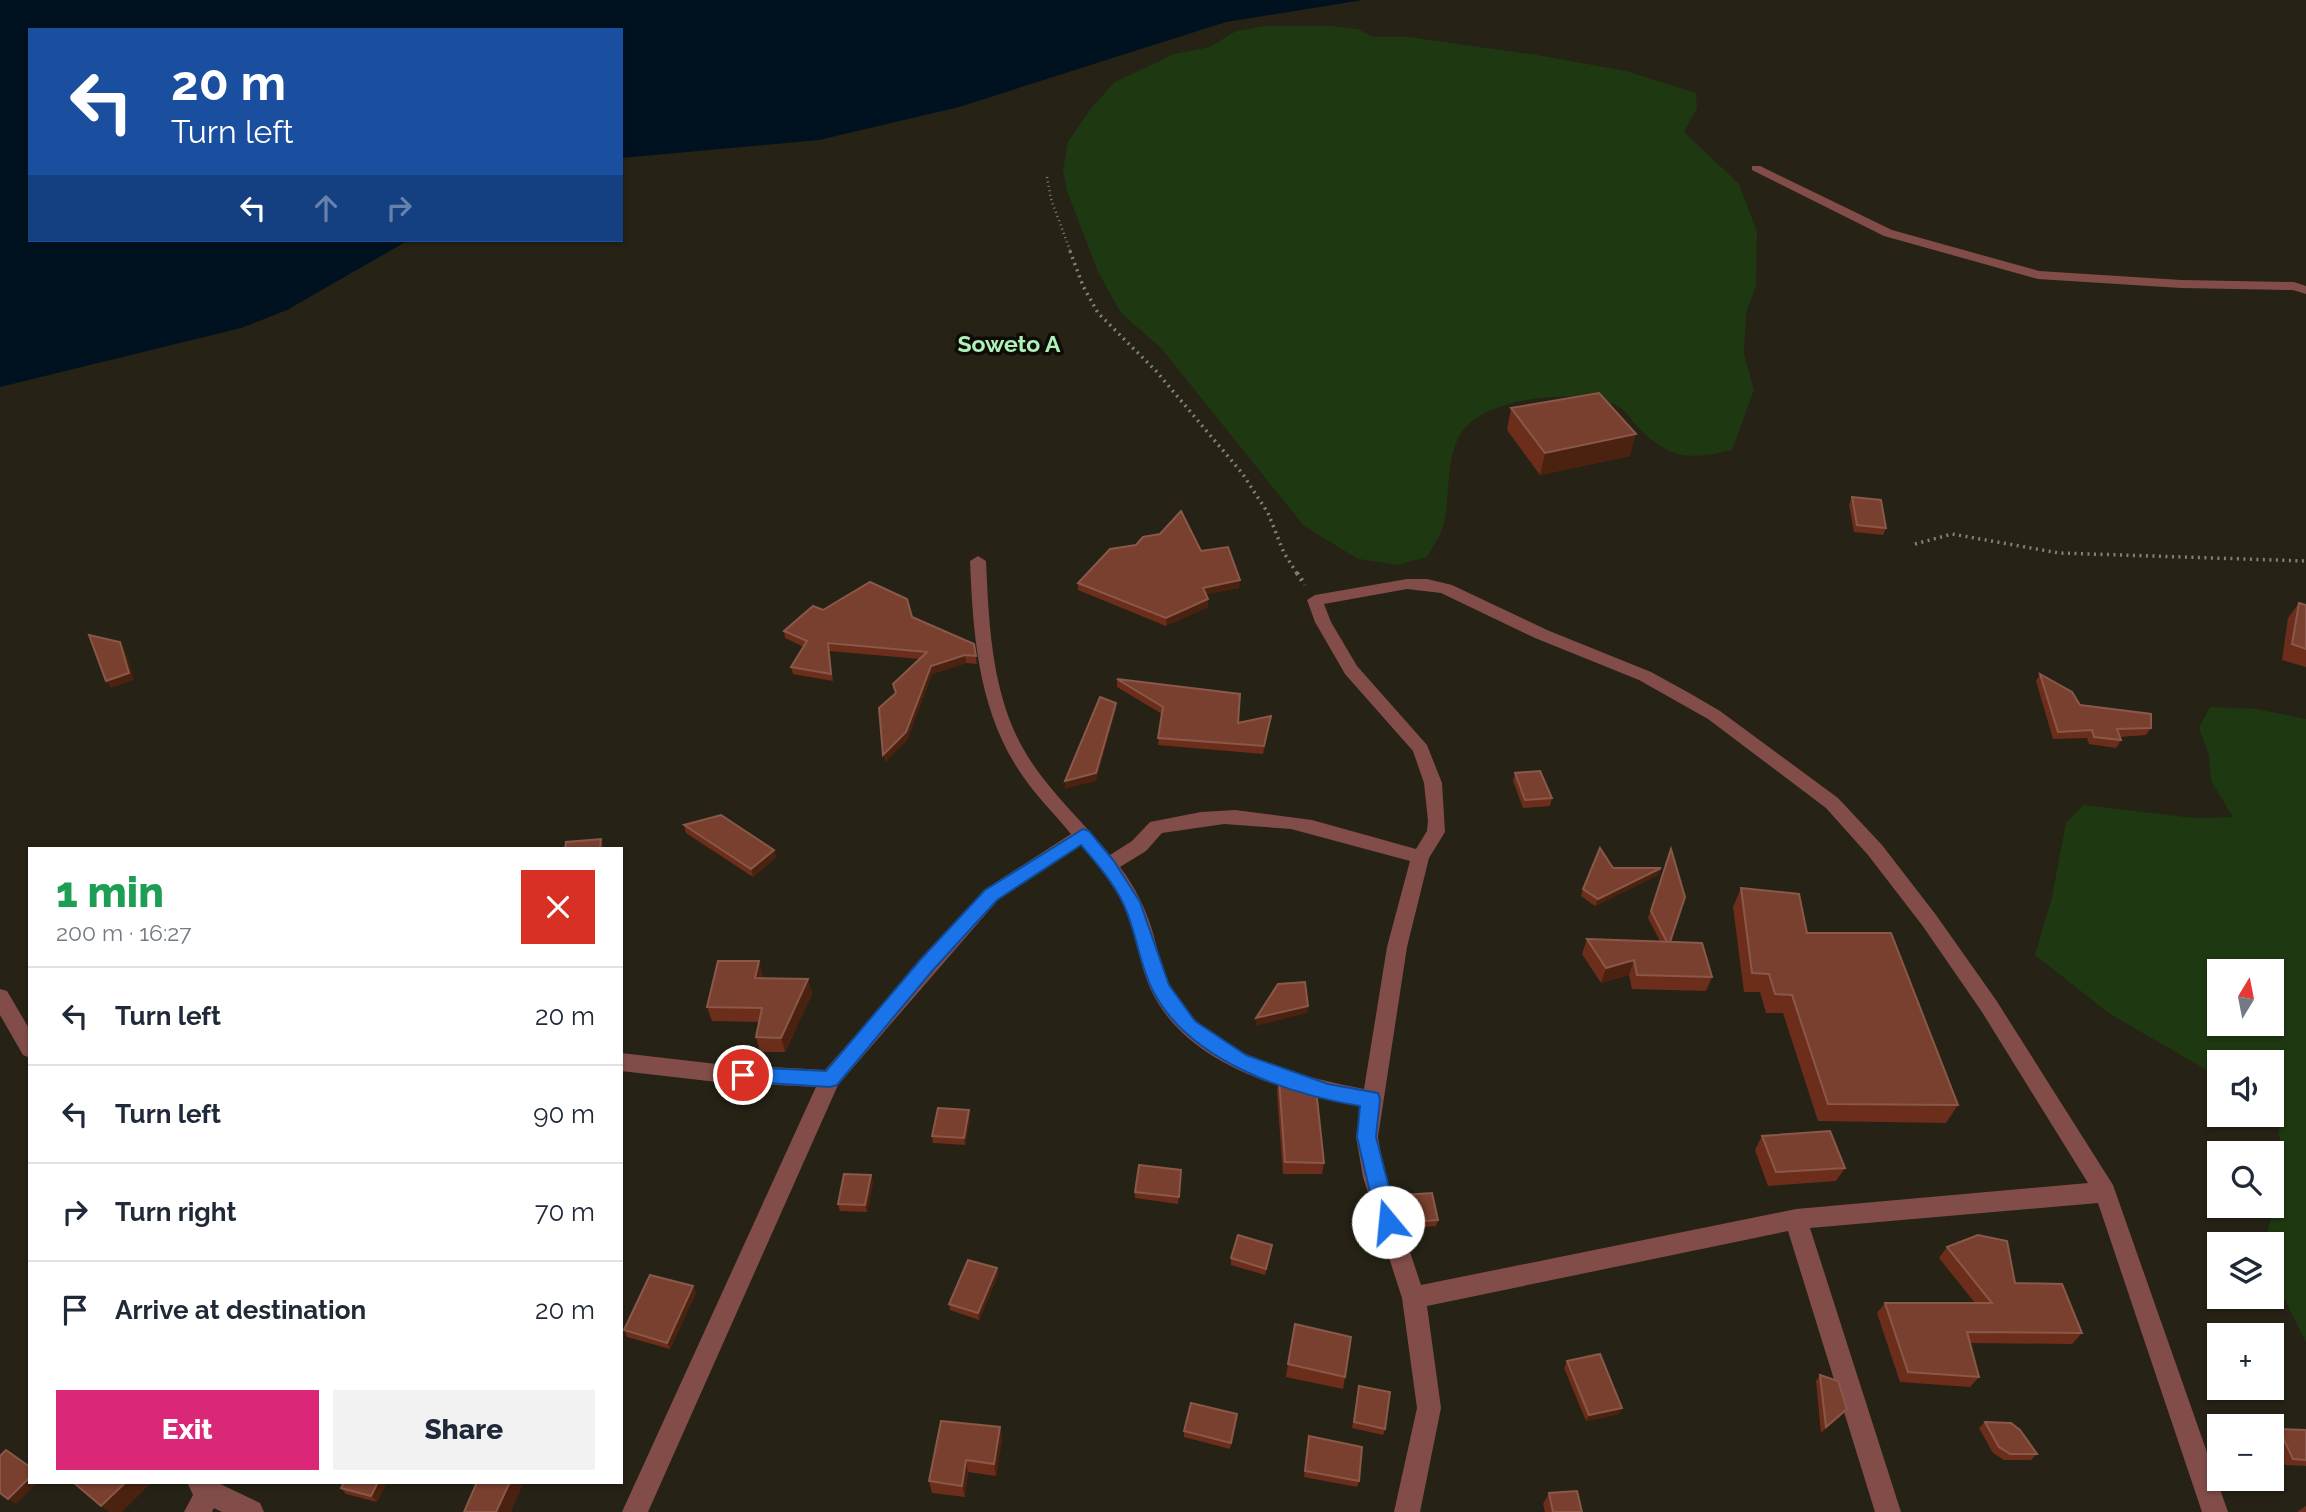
<!DOCTYPE html>
<html lang="en">
<head>
<meta charset="utf-8">
<style>
  :root { --surface:#fff; --page:#f2f2f3; --text:#1f2937; --muted:#747a83; --line:#e0e1e3; --accent:#db2777 }
  body { margin:0; font-family:Raleway,sans-serif; background:var(--page); color:var(--text); height:100vh; display:flex; flex-direction:column; font-size:26px; white-space:nowrap }
  * { box-sizing:border-box; margin:0 }
  p { font-size:23px; color:var(--muted) }
  .icon { flex:none; width:38px; height:38px; fill:none; stroke:currentColor; stroke-width:2; stroke-linecap:round; stroke-linejoin:round }
  .map { position:relative; flex:1; overflow:hidden }
  .side { position:absolute; left:28px; top:847px; width:595px; height:637px; display:flex; flex-direction:column; background:var(--surface); border-radius:0px; box-shadow:0 2px 5px #0004 }
  .side>* { flex:none }
  .top-card { position:absolute; left:28px; top:28px; width:595px; height:214px; border-radius:0px; box-shadow:0 2px 5px #0004; background:#1a4fa0; color:#fff; overflow:hidden }
  .needle { width:46px; rotate:10deg }
  .buttons { position:absolute; left:2207px; top:959px; display:grid; gap:14px }
  .buttons a { display:grid; place-items:center; width:77px; height:77px; border-radius:0px; background:var(--surface); box-shadow:0 2px 5px #0004; font-size:35px }
  .pin { position:absolute; display:grid; place-items:center; width:60px; height:60px; color:#fff; margin:-30px; border:4px solid #fff; border-radius:50%; box-shadow:0 2px 7px #0007 }
  .me { position:absolute; width:77px; margin:-38px; rotate:343deg; stroke-linejoin:round; filter:drop-shadow(0 0 5px #0008) }
  .turn { display:flex; align-items:center; gap:24px; height:147px; padding:0 28px; font-size:32px }
  .turn .icon { width:91px; height:91px; stroke-width:2.5 }
  .turn b { display:block; font-size:49px; line-height:60px }
  .lanes { display:flex; align-items:center; height:66px; padding:0 28px; background:#0003; justify-content:center; gap:35px; direction:ltr }
  .lanes .off { opacity:.35 }
  .round { display:grid; place-items:center; flex:none; width:74px; height:74px; border-radius:0px; background:var(--page) }
  .summary { display:flex; align-items:center; justify-content:space-between; height:119px; padding:0 28px }
  h1 { font-size:42px; font-weight:800; line-height:52px; color:#1e9e55 }
  .button { display:flex; gap:14px; margin-top:auto; padding:14px 28px }
  .button a { flex:1; height:80px; border-radius:0px; background:var(--accent); color:#fff; font-size:28px; font-weight:800; line-height:80px; text-align:center }
  .button a+a { background:var(--page); color:var(--text) }
  ul { padding:0; list-style:none }
  li { display:flex; align-items:center; gap:21px; height:98px; padding:0 28px; border-top:2px solid var(--line) }
  li div { flex:1 }
  li b { display:block; font-size:26px }
  li em { font-style:normal }
  .map>svg:first-child { display:block }
  .green { fill:#1e3811; fill-rule:evenodd }
  .water { fill:#00121f }
  .lines { fill:none; stroke-linecap:round; stroke-linejoin:round }
  .path-far2 { stroke:#848177; stroke-width:2.5; stroke-dasharray:1 3.5; stroke-linecap:butt }
  .path-far1 { stroke:#848177; stroke-width:3.5; stroke-dasharray:2 4.5; stroke-linecap:butt }
  .path { stroke:#848177; stroke-width:4.5; stroke-dasharray:2 5; stroke-linecap:butt }
  .minor { fill:#824d49; fill-rule:evenodd }
  .wall { fill:#6d2d1b }
  .shaded-wall { fill:#4b2110 }
  .building { fill:#79402f; stroke:#895849; stroke-width:2 }
  .route { fill:#1a73e8; stroke:#114b97; stroke-width:2 }
  .labels { text-anchor:middle; stroke-width:7; stroke-linejoin:round; paint-order:stroke }
  .far-quarter-label { font-size:23px; font-weight:bold; fill:#aff1b9; stroke:#0d0c07 }
</style>
</head>
<body>
<div class="map">
<svg width="2306" height="1512" viewBox="0 0 2306 1512">
  <rect width="100%" height="100%" fill="#262215"/>
  <g class="green">
    <path d="M 1265,26 L 1330,26 L 1358,29 L 1373,37 L 1408,37 L 1537,55 L 1626,71 L 1696,93 L 1697,108 L 1684,132 L 1739,184 L 1757,232 L 1756,286 L 1746,313 L 1744,354 L 1754,390 L 1732,450 C 1689,460 1669,460 1636,425 C 1630,418 1623,407 1613,404 C 1576,389 1482,396 1460,435 C 1444,463 1452,498 1442,529 C 1439,538 1432,548 1427,557 L 1397,565 L 1358,559 L 1304,526 L 1161,348 L 1121,313 L 1098,272 L 1067,191 L 1063,170 L 1068,142 L 1091,108 L 1115,82 L 1174,54 L 1210,47 L 1236,31 Z"/>
    <path d="M 2210,707 L 2257,709 L 2306,719 L 2306,1342 L 2272,1274 L 2272,1244 L 2264,1244 L 2283,1175 L 2277,1110 L 2272,1107 L 2272,1062 L 2219,1062 L 2219,1077 L 2110,1014 L 2035,955 L 2052,897 L 2066,823 L 2084,805 L 2194,818 L 2233,817 L 2211,781 L 2209,755 L 2199,728 ZM 2219,971 L 2272,971 L 2272,1024 L 2219,1024 Z"/>
  </g>
  <path class="water" d="M 0,0 L 1363,0 L 1226,22 L 959,107 L 819,140 L 621,158 L 621,30 L 30,30 L 30,240 L 409,240 L 287,310 L 241,328 L 0,387 Z"/>
  <g class="lines">
    <path class="path-far2" d="M 1047,177 L 1051,199 L 1071,253"/>
    <g class="path-far1">
      <path d="M 1070,251 L 1083,286 L 1098,313 L 1156,371 L 1242,473 L 1268,513 L 1284,553 L 1298,575"/>
      <path d="M 1915,544 L 1952,534 L 2059,553 L 2306,561"/>
    </g>
    <path class="path" d="M 1297,573 L 1305,585"/>
    <g class="minor">
      <path d="M 1752,166 L 1760,166 L 1892,230 L 2039,271 L 2181,280 L 2294,282 L 2306,286 L 2306,294 L 2293,290 L 2181,288 L 2038,279 L 1884,236 L 1752,170 Z"/>
      <path d="M 978,556 L 986,561 C 989,628 992,702 1030,760 C 1052,794 1084,823 1110,855 L 1132,841 L 1150,822 L 1201,812 L 1235,810 L 1312,820 L 1416,849 L 1427,831 L 1428,821 L 1424,783 L 1413,751 L 1345,674 L 1315,622 L 1307,600 L 1315,595 L 1407,579 L 1427,579 L 1452,585 L 1547,630 L 1651,672 L 1691,694 L 1720,711 L 1838,798 L 1882,845 L 1936,915 L 1996,1000 L 2113,1185 L 2228,1512 L 2202,1512 L 2098,1203 L 1810,1228 L 1901,1512 L 1875,1512 L 1788,1231 L 1427,1306 L 1441,1408 L 1420,1512 L 1394,1512 L 1417,1408 L 1402,1298 L 1363,1177 L 1356,1137 L 1361,1106 C 1285,1092 1185,1065 1150,988 C 1140,965 1137,940 1128,916 C 1118,889 1099,867 1081,845 L 998,900 L 838,1085 L 648,1512 L 622,1512 L 816,1087 L 717,1082 L 621,1071 L 621,1053 L 717,1064 L 825,1070 L 984,890 L 1071,834 C 1054,813 1034,794 1020,772 C 978,709 973,634 970,561 ZM 1407,589 L 1441,593 L 1535,638 L 1639,680 L 1708,719 L 1826,808 L 1868,855 L 1922,925 L 1982,1012 L 2088,1183 L 1796,1209 L 1421,1285 L 1385,1177 L 1378,1137 L 1407,947 L 1429,858 L 1445,832 L 1442,783 L 1427,745 L 1357,666 L 1331,622 L 1324,604 ZM 1224,824 L 1291,829 L 1410,861 L 1387,947 L 1364,1089 C 1296,1076 1202,1053 1169,984 C 1161,968 1158,950 1153,933 C 1146,909 1135,887 1120,867 L 1146,851 L 1162,833 Z"/>
      <path d="M 0,989 L 7,991 L 30,1030 L 30,1058 L 23,1055 L 0,1015 Z"/>
      <path d="M 187,1482 L 216,1482 L 260,1503 L 264,1512 L 222,1512 L 214,1508 L 212,1512 L 184,1512 L 193,1495 Z"/>
    </g>
  </g>
  <g class="wall">
    <path d="M 1511,408 L 1630,456 L 1540,475 L 1507,430 Z"/>
    <path d="M 1852,497 L 1886,528 L 1883,535 L 1854,532 L 1849,505 Z"/>
    <path d="M 1201,551 L 1239,588 L 1206,594 L 1208,599 L 1208,607 L 1166,626 L 1078,590 L 1078,583 Z"/>
    <path d="M 2299,603 L 2306,605 L 2306,667 L 2282,660 L 2288,618 Z"/>
    <path d="M 823,610 L 912,617 L 974,644 L 977,664 L 966,663 L 932,674 L 907,740 L 885,762 L 895,693 L 893,684 L 920,659 L 829,651 L 833,681 L 793,674 L 791,667 L 804,647 L 785,638 L 784,631 Z"/>
    <path d="M 2040,674 L 2080,705 L 2151,728 L 2146,735 L 2120,737 L 2121,740 L 2116,748 L 2089,744 L 2087,738 L 2053,739 L 2036,681 Z"/>
    <path d="M 1117,679 L 1238,722 L 1271,716 L 1263,754 L 1158,745 L 1162,714 L 1117,687 Z"/>
    <path d="M 1515,773 L 1552,798 L 1550,806 L 1523,808 L 1513,781 Z"/>
    <path d="M 684,825 L 774,850 L 776,857 L 753,877 L 686,833 Z"/>
    <path d="M 1671,849 L 1670,942 L 1712,977 L 1706,991 L 1632,989 L 1629,975 L 1601,983 L 1582,954 L 1587,939 L 1660,941 L 1648,918 Z"/>
    <path d="M 1613,868 L 1661,868 L 1658,875 L 1595,906 L 1581,896 L 1583,889 Z"/>
    <path d="M 1741,888 L 1807,933 L 1958,1105 L 1946,1123 L 1818,1121 L 1783,1013 L 1766,1013 L 1760,992 L 1744,992 L 1733,907 Z"/>
    <path d="M 763,976 L 762,978 L 808,979 L 812,994 L 785,1052 L 760,1052 L 756,1037 L 759,1022 L 712,1021 L 707,1007 Z"/>
    <path d="M 1279,1079 L 1324,1163 L 1322,1174 L 1283,1174 L 1277,1092 Z"/>
    <path d="M 970,1118 L 965,1145 L 933,1143 L 932,1136 Z"/>
    <path d="M 1762,1136 L 1845,1168 L 1836,1181 L 1768,1186 L 1755,1150 Z"/>
    <path d="M 871,1175 L 873,1182 L 867,1212 L 840,1211 L 838,1204 Z"/>
    <path d="M 1181,1177 L 1178,1204 L 1135,1198 L 1135,1192 Z"/>
    <path d="M 1404,1195 L 1438,1220 L 1436,1226 L 1407,1229 L 1402,1202 Z"/>
    <path d="M 1272,1245 L 1265,1275 L 1231,1265 L 1231,1258 Z"/>
    <path d="M 1947,1247 L 2015,1283 L 2082,1333 L 2072,1344 L 1970,1343 L 1979,1377 L 1970,1387 L 1900,1382 L 1877,1313 L 1885,1303 L 1975,1303 L 1939,1258 Z"/>
    <path d="M 997,1268 L 998,1275 L 979,1320 L 950,1310 L 949,1304 Z"/>
    <path d="M 693,1286 L 696,1293 L 670,1349 L 627,1337 L 624,1330 Z"/>
    <path d="M 1567,1361 L 1619,1414 L 1586,1421 L 1564,1368 Z"/>
    <path d="M 1288,1364 L 1345,1377 L 1343,1389 L 1286,1377 Z"/>
    <path d="M 1820,1375 L 1847,1409 L 1842,1415 L 1821,1433 L 1816,1381 Z"/>
    <path d="M 1358,1392 L 1385,1429 L 1383,1435 L 1352,1428 Z"/>
    <path d="M 1237,1414 L 1230,1449 L 1184,1437 L 1184,1431 Z"/>
    <path d="M 1985,1422 L 2037,1454 L 2031,1460 L 2004,1460 L 1993,1453 L 1979,1428 Z"/>
    <path d="M 1000,1427 L 1002,1439 L 996,1476 L 968,1472 L 965,1497 L 932,1493 L 929,1481 Z"/>
    <path d="M 2279,1429 L 2306,1430 L 2306,1466 L 2285,1465 L 2272,1436 L 2272,1435 Z"/>
    <path d="M 1309,1436 L 1359,1481 L 1357,1487 L 1304,1477 Z"/>
    <path d="M 387,1482 L 377,1502 L 346,1494 L 341,1488 Z"/>
    <path d="M 1549,1493 L 1582,1512 L 1545,1512 L 1543,1504 Z"/>
    <path d="M 2306,1506 L 2306,1512 L 2298,1512 L 2298,1511 Z"/>
  </g>
  <g class="shaded-wall">
    <path d="M 1636,434 L 1630,456 L 1540,475 L 1545,453 Z"/>
    <path d="M 1240,580 L 1239,588 L 1202,595 L 1203,588 Z"/>
    <path d="M 1208,599 L 1208,607 L 1166,626 L 1166,618 Z"/>
    <path d="M 120,642 L 125,650 L 134,680 L 111,688 L 106,681 Z"/>
    <path d="M 965,655 L 966,663 L 932,674 L 907,740 L 885,762 L 883,755 L 931,666 Z"/>
    <path d="M 1116,703 L 1116,710 L 1096,781 L 1065,789 L 1065,781 Z"/>
    <path d="M 1271,716 L 1270,723 L 1263,754 L 1264,746 Z"/>
    <path d="M 601,839 L 604,846 L 604,849 L 600,849 Z"/>
    <path d="M 774,850 L 776,857 L 753,877 L 751,869 Z"/>
    <path d="M 1661,868 L 1658,875 L 1595,906 L 1598,899 Z"/>
    <path d="M 1634,960 L 1629,975 L 1601,983 L 1606,968 Z"/>
    <path d="M 759,961 L 763,976 L 759,993 L 755,978 Z"/>
    <path d="M 808,979 L 812,994 L 785,1052 L 781,1038 Z"/>
    <path d="M 1308,1006 L 1307,1013 L 1256,1026 L 1256,1018 Z"/>
    <path d="M 969,1110 L 970,1118 L 965,1145 L 964,1138 Z"/>
    <path d="M 871,1175 L 873,1182 L 867,1212 L 865,1205 Z"/>
    <path d="M 997,1268 L 998,1275 L 979,1320 L 978,1313 Z"/>
    <path d="M 693,1286 L 696,1293 L 670,1349 L 667,1343 Z"/>
    <path d="M 1622,1408 L 1619,1414 L 1586,1421 L 1589,1415 Z"/>
    <path d="M 1847,1409 L 1842,1415 L 1821,1433 L 1826,1427 Z"/>
    <path d="M 1000,1427 L 1002,1439 L 996,1476 L 994,1464 Z"/>
    <path d="M 966,1460 L 968,1472 L 965,1497 L 962,1486 Z"/>
    <path d="M 30,1477 L 30,1482 L 38,1482 L 16,1504 L 8,1499 Z"/>
    <path d="M 126,1482 L 147,1482 L 150,1484 L 122,1512 L 109,1512 L 101,1506 Z"/>
    <path d="M 378,1482 L 387,1482 L 377,1502 L 371,1496 Z"/>
    <path d="M 510,1482 L 524,1482 L 511,1512 L 496,1512 Z"/>
  </g>
  <g class="building">
    <path d="M 1599,393 L 1636,434 L 1545,453 L 1511,408 Z"/>
    <path d="M 1852,497 L 1881,500 L 1886,528 L 1857,525 Z"/>
    <path d="M 1181,511 L 1201,551 L 1228,547 L 1240,580 L 1203,588 L 1208,599 L 1166,618 L 1078,583 L 1110,549 L 1136,545 L 1143,537 L 1160,534 Z"/>
    <path d="M 870,582 L 907,599 L 912,617 L 974,644 L 976,656 L 965,655 L 931,666 L 906,732 L 883,755 L 879,708 L 896,693 L 893,684 L 927,652 L 828,643 L 831,674 L 791,667 L 807,641 L 784,631 L 813,606 L 823,610 Z"/>
    <path d="M 2299,603 L 2306,605 L 2306,649 L 2292,644 Z"/>
    <path d="M 89,635 L 120,642 L 129,673 L 106,681 Z"/>
    <path d="M 2040,674 L 2072,692 L 2080,705 L 2151,714 L 2151,728 L 2117,729 L 2121,740 L 2094,737 L 2092,730 L 2058,732 Z"/>
    <path d="M 1117,679 L 1240,694 L 1238,723 L 1271,716 L 1264,746 L 1158,738 L 1163,707 Z"/>
    <path d="M 1100,697 L 1116,703 L 1096,773 L 1065,781 Z"/>
    <path d="M 1540,771 L 1552,798 L 1525,800 L 1515,773 Z"/>
    <path d="M 721,815 L 774,850 L 751,869 L 684,825 Z"/>
    <path d="M 601,839 L 600,849 L 565,849 L 566,842 Z"/>
    <path d="M 1600,848 L 1613,868 L 1661,868 L 1598,899 L 1583,889 Z"/>
    <path d="M 1671,849 L 1685,897 L 1670,942 L 1667,942 L 1651,911 Z"/>
    <path d="M 1741,888 L 1799,894 L 1807,933 L 1891,933 L 1958,1105 L 1828,1104 L 1792,995 L 1775,994 L 1769,974 L 1752,973 Z"/>
    <path d="M 1587,939 L 1702,943 L 1712,977 L 1637,975 L 1634,960 L 1606,968 Z"/>
    <path d="M 718,961 L 759,961 L 755,978 L 808,979 L 781,1038 L 756,1037 L 762,1008 L 707,1007 Z"/>
    <path d="M 1305,982 L 1308,1006 L 1256,1018 L 1278,984 Z"/>
    <path d="M 1279,1079 L 1316,1089 L 1324,1163 L 1285,1162 Z"/>
    <path d="M 938,1108 L 969,1110 L 964,1138 L 932,1136 Z"/>
    <path d="M 1830,1131 L 1845,1168 L 1776,1172 L 1762,1136 Z"/>
    <path d="M 1139,1165 L 1181,1170 L 1179,1197 L 1135,1192 Z"/>
    <path d="M 844,1174 L 871,1175 L 865,1205 L 838,1204 Z"/>
    <path d="M 1432,1193 L 1438,1220 L 1409,1222 L 1404,1195 Z"/>
    <path d="M 1238,1235 L 1272,1245 L 1266,1269 L 1231,1258 Z"/>
    <path d="M 1978,1235 L 2007,1241 L 2015,1283 L 2062,1284 L 2082,1333 L 1967,1332 L 1979,1377 L 1908,1372 L 1885,1303 L 1992,1303 L 1947,1247 Z"/>
    <path d="M 968,1260 L 997,1268 L 978,1313 L 949,1304 Z"/>
    <path d="M 650,1275 L 693,1286 L 667,1343 L 624,1330 Z"/>
    <path d="M 1295,1324 L 1351,1337 L 1345,1377 L 1288,1364 Z"/>
    <path d="M 1600,1354 L 1622,1408 L 1589,1415 L 1567,1361 Z"/>
    <path d="M 1820,1375 L 1838,1381 L 1847,1409 L 1826,1427 Z"/>
    <path d="M 1359,1386 L 1390,1392 L 1385,1429 L 1354,1422 Z"/>
    <path d="M 1191,1403 L 1237,1414 L 1231,1443 L 1184,1431 Z"/>
    <path d="M 941,1421 L 1000,1427 L 994,1464 L 966,1460 L 962,1486 L 929,1481 Z"/>
    <path d="M 1985,1422 L 2011,1423 L 2020,1430 L 2037,1454 L 2010,1454 L 1999,1447 Z"/>
    <path d="M 2279,1429 L 2306,1430 L 2306,1460 L 2293,1459 Z"/>
    <path d="M 1309,1436 L 1362,1447 L 1359,1481 L 1305,1471 Z"/>
    <path d="M 6,1450 L 30,1467 L 30,1477 L 8,1499 L 0,1493 L 0,1456 Z"/>
    <path d="M 73,1482 L 126,1482 L 101,1506 Z"/>
    <path d="M 344,1482 L 378,1482 L 371,1496 L 341,1488 Z"/>
    <path d="M 477,1482 L 510,1482 L 496,1512 L 464,1512 Z"/>
    <path d="M 1577,1491 L 1582,1512 L 1553,1512 L 1549,1493 Z"/>
  </g>
  <path class="route" d="M 1083,829 L 1089,831 L 1114,861 L 1140,902 L 1169,985 L 1195,1021 L 1246,1055 L 1328,1084 L 1378,1093 L 1380,1099 L 1376,1137 L 1398,1222 L 1395,1228 L 1388,1231 L 1380,1228 L 1377,1222 L 1357,1137 L 1360,1106 C 1288,1094 1189,1061 1153,991 C 1140,966 1137,936 1126,910 C 1117,886 1097,864 1081,845 L 997,900 L 933,970 L 837,1085 L 830,1087 L 736,1081 L 733,1075 L 736,1069 L 743,1067 L 826,1071 L 921,959 L 985,890 Z"/>
  <g class="labels">
    <g class="far-quarter-label">
      <text x="1009" y="352">Soweto A</text>
    </g>
  </g>
</svg>
<div class="buttons">
<a><svg class="needle" viewBox="-14 -14 28 28"><path d="M0-13l5 13h-10z" fill="#e53935"/><path d="M0 13l5-13h-10z" fill="#747a83"/></svg></a>
<a><svg class="icon" aria-label="sound" viewBox="0 0 24 24"><path d="M4 9h4l5-4v14l-5-4H4zM17 9q2 3 0 6"/></svg></a>
<a><svg class="icon" aria-label="search" viewBox="0 0 24 24"><circle cx="10" cy="10" r="6"/><path d="M15 15l6 6"/></svg></a>
<a><svg class="icon" aria-label="layers" viewBox="0 0 24 24"><path d="M12 4l9 5-9 5-9-5zM3 14l9 5 9-5"/></svg></a>
<a>+</a>
<a>−</a>
</div>
<div class="pin" style="left:743px;top:1075px;background:#d93025"><svg class="icon" aria-label="arrive" viewBox="0 0 24 24"><path d="M6 21V4h12l-3 4 3 4H6"/></svg></div>
<svg class="me" style="left:1388px;top:1222px" viewBox="-20 -20 40 40"><circle r="19" fill="#fff"/><path d="M0-13L10 11 0 6-10 11z" fill="#1a73e8"/></svg>
<div class="top-card">
<div class="turn"><svg class="icon" aria-label="left" viewBox="0 0 24 24"><path d="M17 20v-9H6M10 6l-5 5 5 5"/></svg><div><b>20 m</b>Turn left</div></div>
<div class="lanes"><svg class="icon" aria-label="left" viewBox="0 0 24 24"><path d="M17 20v-9H6M10 6l-5 5 5 5"/></svg><svg class="icon off" aria-label="ahead" viewBox="0 0 24 24"><path d="M12 20V5M6 11l6-6 6 6"/></svg><svg class="icon off" aria-label="right" viewBox="0 0 24 24"><path d="M7 20v-9h11M14 6l5 5-5 5"/></svg></div>
</div>
<section class="side">
<div class="summary"><div><h1>1 min</h1><p>200 m · 16:27</p></div><a class="round" style="background:#d93025;color:#fff"><svg class="icon" aria-label="close" viewBox="0 0 24 24"><path d="M6 6l12 12M18 6L6 18"/></svg></a></div>
<ul>
<li><svg class="icon" aria-label="left" viewBox="0 0 24 24"><path d="M17 20v-9H6M10 6l-5 5 5 5"/></svg><div><b>Turn left</b></div><em>20 m</em></li>
<li><svg class="icon" aria-label="left" viewBox="0 0 24 24"><path d="M17 20v-9H6M10 6l-5 5 5 5"/></svg><div><b>Turn left</b></div><em>90 m</em></li>
<li><svg class="icon" aria-label="right" viewBox="0 0 24 24"><path d="M7 20v-9h11M14 6l5 5-5 5"/></svg><div><b>Turn right</b></div><em>70 m</em></li>
<li><svg class="icon" aria-label="arrive" viewBox="0 0 24 24"><path d="M6 21V4h12l-3 4 3 4H6"/></svg><div><b>Arrive at destination</b></div><em>20 m</em></li>
</ul>
<div class="button"><a>Exit</a><a>Share</a></div>
</section>
</div>
</body>
</html>
